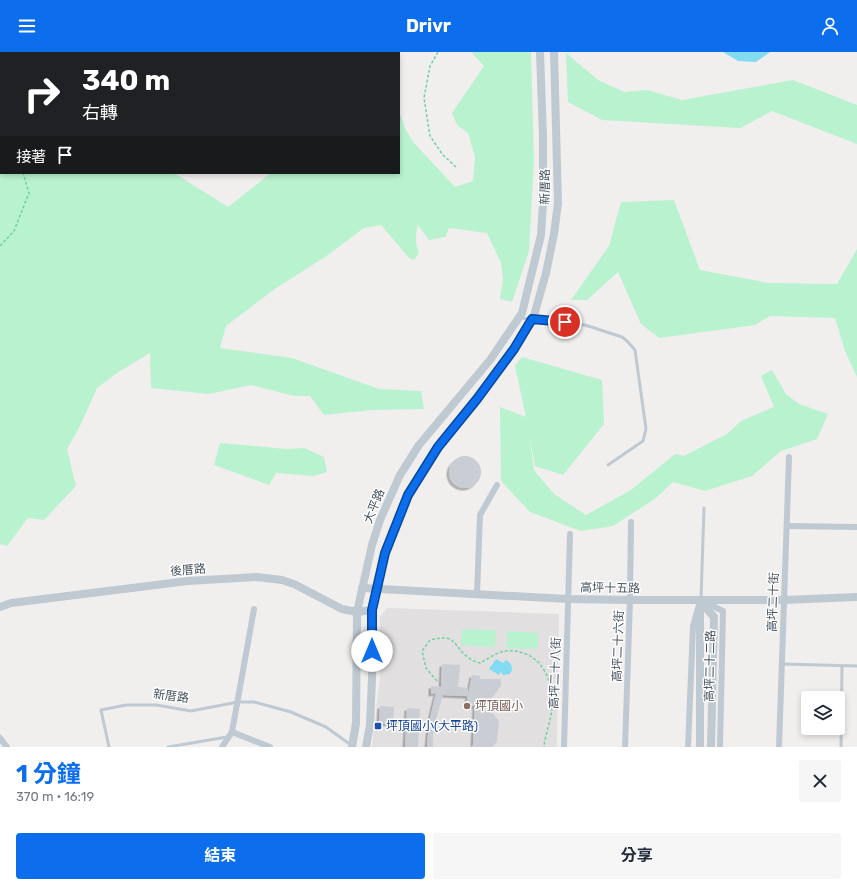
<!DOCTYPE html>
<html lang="zh-TW">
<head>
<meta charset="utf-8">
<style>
  :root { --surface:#fff; --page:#f6f6f7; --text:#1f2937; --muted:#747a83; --accent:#0c6eed }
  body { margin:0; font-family:Rubik,"Noto Sans TC",sans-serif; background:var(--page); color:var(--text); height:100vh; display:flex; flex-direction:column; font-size:15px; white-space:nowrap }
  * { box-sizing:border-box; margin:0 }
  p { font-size:13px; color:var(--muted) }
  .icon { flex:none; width:22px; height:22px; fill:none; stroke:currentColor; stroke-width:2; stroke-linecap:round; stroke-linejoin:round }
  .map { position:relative; height:695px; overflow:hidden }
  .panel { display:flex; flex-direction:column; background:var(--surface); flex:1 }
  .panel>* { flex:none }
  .banner { position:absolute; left:0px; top:0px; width:400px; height:122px; box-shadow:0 2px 6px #0003; background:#202124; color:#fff; overflow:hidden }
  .buttons { position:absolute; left:801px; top:639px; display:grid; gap:8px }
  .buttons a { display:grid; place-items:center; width:44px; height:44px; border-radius:4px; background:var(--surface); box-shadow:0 2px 6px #0003; font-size:20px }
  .pin { position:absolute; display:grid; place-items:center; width:34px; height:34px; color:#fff; margin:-17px; border:2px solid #fff; border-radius:50%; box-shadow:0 1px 4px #0007 }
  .me { position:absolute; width:44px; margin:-22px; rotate:0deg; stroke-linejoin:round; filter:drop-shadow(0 0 3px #0008) }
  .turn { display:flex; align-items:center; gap:14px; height:84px; padding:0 16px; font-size:18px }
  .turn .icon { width:52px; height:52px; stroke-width:2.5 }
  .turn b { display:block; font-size:28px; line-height:34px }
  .then { display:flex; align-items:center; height:38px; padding:0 16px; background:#0003; gap:8px; font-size:15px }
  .round { display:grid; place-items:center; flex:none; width:42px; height:42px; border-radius:4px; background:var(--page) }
  .overview { display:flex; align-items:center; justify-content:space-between; height:68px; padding:0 16px }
  h1 { font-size:24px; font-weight:700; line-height:30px; color:var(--accent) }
  .button { display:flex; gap:8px; margin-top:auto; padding:8px 16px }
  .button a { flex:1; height:46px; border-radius:4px; background:var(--accent); color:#fff; font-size:16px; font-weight:700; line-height:46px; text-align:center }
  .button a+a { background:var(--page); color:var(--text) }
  header { display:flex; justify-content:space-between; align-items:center; height:52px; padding:0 16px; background:var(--accent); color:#fff; font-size:18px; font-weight:700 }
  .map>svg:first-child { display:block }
  .education { fill:#e2dfe0 }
  .green { fill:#b9f2cf }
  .water { fill:#83dbf2 }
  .building { fill:#cacdd3; filter:url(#shadow) }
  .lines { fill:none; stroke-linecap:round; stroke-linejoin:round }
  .path { stroke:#6fd2a1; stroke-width:1.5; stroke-dasharray:3 2; stroke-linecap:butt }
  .service { stroke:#bec9d2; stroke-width:3 }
  .minor { stroke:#bec9d2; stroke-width:6 }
  .tertiary { stroke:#bec9d2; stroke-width:8 }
  .route-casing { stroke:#08489a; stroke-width:10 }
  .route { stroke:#0c6eed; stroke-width:7 }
  .education-dot { fill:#8d6e63; stroke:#fff; stroke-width:1.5 }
  .transit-dot { fill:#1a4fb4; stroke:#fff; stroke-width:1.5 }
  .labels { text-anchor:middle; stroke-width:3; stroke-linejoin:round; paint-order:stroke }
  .street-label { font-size:12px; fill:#45525d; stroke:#fff }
  .education-label { font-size:12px; fill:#785e54; stroke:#fff; text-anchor:start }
  .transit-label { font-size:12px; fill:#164399; stroke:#fff; text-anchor:start }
</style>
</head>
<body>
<header><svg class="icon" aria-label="menu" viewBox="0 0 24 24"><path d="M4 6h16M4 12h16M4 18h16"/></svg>Drivr<svg class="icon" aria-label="person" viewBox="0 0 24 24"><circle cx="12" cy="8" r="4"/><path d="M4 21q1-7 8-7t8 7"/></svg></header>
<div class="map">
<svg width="857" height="695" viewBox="0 0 857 695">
  <defs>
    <filter id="shadow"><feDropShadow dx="-2.5" dy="2.5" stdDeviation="0" flood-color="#0004"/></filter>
  </defs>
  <rect width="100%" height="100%" fill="#f1eeee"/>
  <path class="education" d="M 387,556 L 559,562 L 557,695 L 372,695 L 380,624 L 380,565 Z"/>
  <g class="green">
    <path d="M 471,0 L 531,0 L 534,109 L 529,199 L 512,250 L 500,247 L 503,227 L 501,211 L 487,181 L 449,176 L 445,185 L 429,188 L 418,173 C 415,182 415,192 419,201 L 414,208 L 409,206 L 381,173 L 364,176 L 325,205 L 276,236 L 226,274 L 220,296 L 292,306 L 379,337 L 421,339 L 424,357 L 372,358 L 324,363 L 310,344 L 294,344 L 251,333 L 209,342 L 151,336 L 150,301 L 117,321 L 97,336 L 80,374 L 67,397 L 76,434 L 44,468 L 28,466 L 7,494 L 0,492 L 0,49 L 1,48 L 1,121 L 174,121 L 228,155 L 271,121 L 399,121 L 399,63 L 401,63 L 404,74 L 413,90 L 455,135 L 473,129 L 475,105 L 468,81 L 457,73 L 452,61 L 484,14 Z"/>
    <path d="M 566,1 L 598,28 L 624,40 L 647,38 L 682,48 L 793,28 L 857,53 L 857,92 L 772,59 L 740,76 L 602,68 L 568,50 Z"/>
    <path d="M 674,148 L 700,218 L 769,231 L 837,232 L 857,197 L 857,325 L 845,299 L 835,266 L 770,264 L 755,273 L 659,286 L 641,272 L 618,220 L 587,248 L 571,248 L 609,194 L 621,150 Z"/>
    <path d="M 522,305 L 602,328 L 604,372 L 563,423 L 535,414 L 529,382 L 534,418 L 554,442 L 586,463 L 631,438 L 675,402 L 684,404 L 727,382 L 741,369 L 774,355 L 761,324 L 772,318 L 786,342 L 799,352 L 828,362 L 817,387 L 781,399 L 752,424 L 705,439 L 673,430 L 656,446 L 613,474 L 581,479 L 530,460 L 501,429 L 500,355 L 526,365 L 515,314 Z"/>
    <path d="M 220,391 L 286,397 L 304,396 L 324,405 L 327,420 L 314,424 L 276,421 L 269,433 L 214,413 Z"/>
    <path d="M 462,577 L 496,578 L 495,595 L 461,593 Z"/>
    <path d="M 507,579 L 538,581 L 538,597 L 507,596 Z"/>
  </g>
  <g class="water">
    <path d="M 723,0 L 770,0 L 756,10 L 738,9 Z"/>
    <path d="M 496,607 L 503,611 L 506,608 C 511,611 512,613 512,619 L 509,622 L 504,623 L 500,620 L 499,623 L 489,617 Z"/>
  </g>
  <g class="building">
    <circle cx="465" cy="420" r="16"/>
    <path d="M 442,612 L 460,613 L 458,635 L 468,636 L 468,644 L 443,643 L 435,671 L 433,683 L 433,695 L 427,695 L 429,670 L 436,641 L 431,642 L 431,634 L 441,635 Z"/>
    <path d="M 472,623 L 480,624 L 480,627 L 501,627 L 501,634 L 486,653 L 499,669 L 497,690 L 491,695 L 471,695 L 473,693 L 475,654 L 466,653 Z"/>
    <path d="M 380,654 L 394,655 L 393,672 L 379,671 Z"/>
    <path d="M 407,656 L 420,657 L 418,695 L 405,695 Z"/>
  </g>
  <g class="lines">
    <g class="path">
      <path d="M 438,0 L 430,14 L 424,46 L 430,84 L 443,103 L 456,115"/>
      <path d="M 0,73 L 1,75"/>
      <path d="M 0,194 L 14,179 L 29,141 L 23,121"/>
      <path d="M 437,629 L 426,616 L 422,599 L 430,588 C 458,581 451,593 469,606 C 472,609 477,610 480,611 C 488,607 497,600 505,599 C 511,598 517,599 523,601 C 546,608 553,634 552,656 C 551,669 545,682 544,695"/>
    </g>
    <g class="service">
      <path d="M 521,266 L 585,273 L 622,285 L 627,289 L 635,298 L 646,377 L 643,389 L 608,413"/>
      <path d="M 701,547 L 704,456"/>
      <path d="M 782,612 L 857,614"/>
      <path d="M 109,695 L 101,658 L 126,653 L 156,653 L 191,659 L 238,650 L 254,650 L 291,660 L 326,675 L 351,693"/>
      <path d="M 168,695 L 227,685"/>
      <path d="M 841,695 L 842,614"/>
    </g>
    <g class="minor">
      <path d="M 27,1 L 27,0"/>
      <path d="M 0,39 L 1,38"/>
      <path d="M 787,474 L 857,475"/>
      <path d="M 477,542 L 480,463 L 497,433"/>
      <path d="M 702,549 L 723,559 L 720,695"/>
      <path d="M 232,680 L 270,695"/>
      <path d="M 0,686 L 7,695"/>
      <path d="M 222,695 L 232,680 L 254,557"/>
      <path d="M 564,695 L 570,482"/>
      <path d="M 625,695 L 630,548 L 631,470"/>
      <path d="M 688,695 L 693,574 L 698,556"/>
      <path d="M 779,695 L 789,405"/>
    </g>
    <g class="tertiary">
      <path d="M 362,536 L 568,547 L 630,548 L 784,548 L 857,545"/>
      <path d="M 700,549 L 714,565 L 711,695"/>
      <path d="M 0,555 L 11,551 L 188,529 L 257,525 L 282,528 L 294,532 L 342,557 L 357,560 L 372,558"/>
      <path d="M 352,695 L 356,671 L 357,560 L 372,493 L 380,468 L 400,423 L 419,393 L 490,308 L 522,261 L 541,183 L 543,151 L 543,84 L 540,0"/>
      <path d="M 366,695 L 370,673 L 372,626 L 372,558 L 385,501 L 407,443 L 438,395 L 477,347 L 514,297 L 533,267 L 546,221 L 554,182 L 558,151 L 554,0"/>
      <path d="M 700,695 L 700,549"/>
    </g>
  </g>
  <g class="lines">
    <g class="route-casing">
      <path id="route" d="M 372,599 L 372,558 L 385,501 L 408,443 L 438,395 L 477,347 L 514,297 L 532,267 L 565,270"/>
    </g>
    <use href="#route" class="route"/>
  </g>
  <circle class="education-dot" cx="467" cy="654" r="4"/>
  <rect class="transit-dot" x="374" y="670" width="8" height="8" rx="2"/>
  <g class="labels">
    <g class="street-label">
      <text transform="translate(545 135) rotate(-89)" y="4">新厝路</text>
      <text transform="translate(374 454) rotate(-68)" y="4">大平路</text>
      <text transform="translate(188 518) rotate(-5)" y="4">後厝路</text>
      <text transform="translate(610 536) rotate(1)" y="4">高坪十五路</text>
      <text transform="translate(773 550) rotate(-88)" y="4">高坪二十街</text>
      <text transform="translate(618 594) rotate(-88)" y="4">高坪二十六街</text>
      <text transform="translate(710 614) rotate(-89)" y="4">高坪二十二路</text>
      <text transform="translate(555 621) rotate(-88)" y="4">高坪二十八街</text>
      <text transform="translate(171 644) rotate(7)" y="4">新厝路</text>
    </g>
    <g class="education-label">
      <text x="475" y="658">坪頂國小</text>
    </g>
    <g class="transit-label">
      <text x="386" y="678">坪頂國小(大平路)</text>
    </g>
  </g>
</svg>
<div class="buttons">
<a><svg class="icon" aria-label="layers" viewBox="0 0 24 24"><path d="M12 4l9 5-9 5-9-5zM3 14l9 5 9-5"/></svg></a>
</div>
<div class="pin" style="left:565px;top:270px;background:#d93025"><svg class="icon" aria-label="arrive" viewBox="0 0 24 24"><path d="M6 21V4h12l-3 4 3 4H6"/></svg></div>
<svg class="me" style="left:372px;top:599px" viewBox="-20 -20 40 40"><circle r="19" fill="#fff"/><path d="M0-13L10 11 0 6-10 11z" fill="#0c6eed"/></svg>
<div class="banner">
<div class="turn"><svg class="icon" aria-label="right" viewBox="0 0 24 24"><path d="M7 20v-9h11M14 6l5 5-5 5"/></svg><div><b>340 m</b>右轉</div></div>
<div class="then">接著<svg class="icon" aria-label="arrive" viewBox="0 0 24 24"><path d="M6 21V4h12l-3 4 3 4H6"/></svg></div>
</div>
</div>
<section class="panel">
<div class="overview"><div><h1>1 分鐘</h1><p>370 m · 16:19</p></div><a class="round"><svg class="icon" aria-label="close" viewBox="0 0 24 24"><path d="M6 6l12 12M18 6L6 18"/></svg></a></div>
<div class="button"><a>結束</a><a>分享</a></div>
</section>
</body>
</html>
